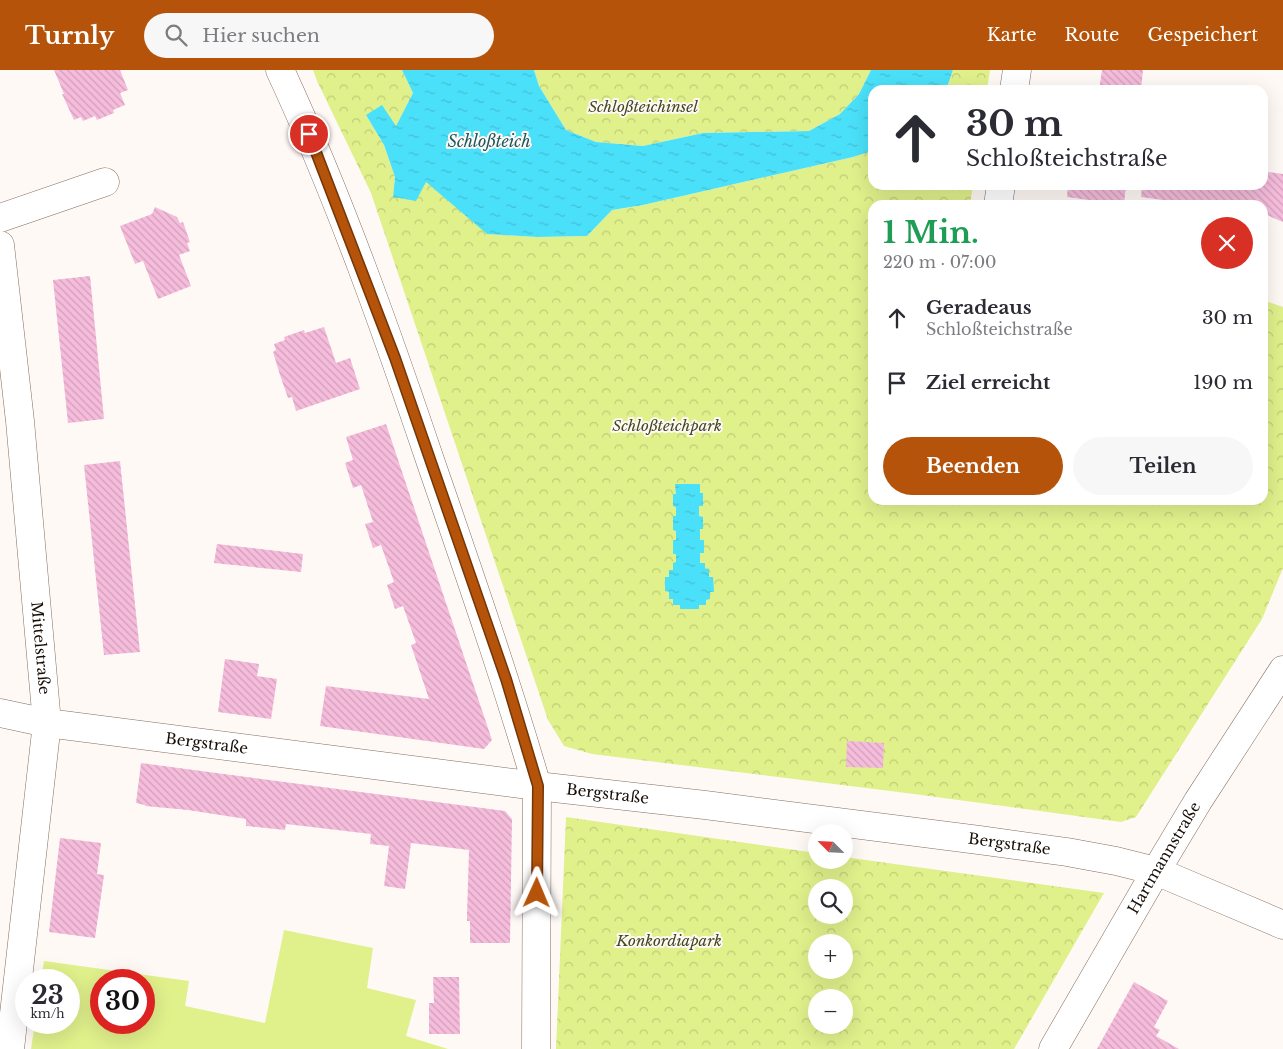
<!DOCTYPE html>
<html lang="de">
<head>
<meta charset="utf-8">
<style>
  :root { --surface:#fff; --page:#f7f7f7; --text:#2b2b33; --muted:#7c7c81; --accent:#b45309 }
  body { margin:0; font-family:"Libre Baskerville",serif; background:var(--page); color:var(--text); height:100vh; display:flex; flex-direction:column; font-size:19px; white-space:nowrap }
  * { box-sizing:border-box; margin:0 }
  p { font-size:16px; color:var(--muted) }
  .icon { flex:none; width:28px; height:28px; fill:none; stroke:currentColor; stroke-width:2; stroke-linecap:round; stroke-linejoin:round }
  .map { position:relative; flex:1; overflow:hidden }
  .side { position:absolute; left:868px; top:130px; width:400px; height:305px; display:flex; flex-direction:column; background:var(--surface); border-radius:15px; box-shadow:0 5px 20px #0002 }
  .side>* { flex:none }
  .hud { position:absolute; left:868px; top:15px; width:400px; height:105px; border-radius:15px; box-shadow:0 5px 20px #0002; background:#fff; color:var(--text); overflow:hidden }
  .needle { width:32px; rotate:294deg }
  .buttons { position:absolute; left:808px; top:754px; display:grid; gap:10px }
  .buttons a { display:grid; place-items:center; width:45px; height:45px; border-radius:50%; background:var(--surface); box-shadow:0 5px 20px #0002; font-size:25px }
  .speed { position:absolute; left:15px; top:899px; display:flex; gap:10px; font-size:25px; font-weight:700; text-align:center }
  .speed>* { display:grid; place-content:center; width:65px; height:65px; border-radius:50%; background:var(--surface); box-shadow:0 5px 20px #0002; line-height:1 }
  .speed small { font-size:12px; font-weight:400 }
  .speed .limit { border:8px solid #d22; background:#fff; color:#111 }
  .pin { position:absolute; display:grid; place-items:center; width:42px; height:42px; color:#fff; margin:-21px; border:2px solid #fff; border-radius:50%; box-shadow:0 1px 5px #0007 }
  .me { position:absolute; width:55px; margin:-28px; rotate:1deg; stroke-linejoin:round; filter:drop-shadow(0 0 4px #0008) }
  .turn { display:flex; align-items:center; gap:18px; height:105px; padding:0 15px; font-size:22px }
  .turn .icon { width:65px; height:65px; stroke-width:2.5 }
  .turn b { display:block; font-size:35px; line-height:42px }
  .round { display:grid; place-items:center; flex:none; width:52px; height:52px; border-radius:26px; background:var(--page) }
  .headline { display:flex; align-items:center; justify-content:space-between; height:85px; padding:0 15px }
  h1 { font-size:30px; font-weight:800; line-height:38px; color:#1e9e55 }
  .button { display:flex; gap:10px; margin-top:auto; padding:10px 15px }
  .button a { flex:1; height:58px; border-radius:30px; background:var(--accent); color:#fff; font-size:20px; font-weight:800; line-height:58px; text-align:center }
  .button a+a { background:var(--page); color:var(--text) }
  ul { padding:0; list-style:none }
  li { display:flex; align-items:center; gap:15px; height:65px; padding:0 15px }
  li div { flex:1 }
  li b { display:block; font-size:19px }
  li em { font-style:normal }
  header { display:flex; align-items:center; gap:30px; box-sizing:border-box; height:70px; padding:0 25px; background:var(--accent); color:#fff }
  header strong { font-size:24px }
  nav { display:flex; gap:28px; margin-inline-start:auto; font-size:18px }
  .search { width:350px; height:45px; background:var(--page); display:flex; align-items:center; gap:12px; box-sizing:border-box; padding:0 18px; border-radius:28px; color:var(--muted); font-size:19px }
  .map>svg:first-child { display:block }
  .grass { fill:#e0f08b; fill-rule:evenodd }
  .park { fill:url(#park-crowns); fill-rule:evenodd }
  .water { fill:url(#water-ripples) }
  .building { fill:url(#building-back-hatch) }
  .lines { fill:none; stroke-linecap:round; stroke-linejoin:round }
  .minor-casing { stroke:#856d5f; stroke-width:29 }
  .tertiary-casing { stroke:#856d5f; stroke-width:29 }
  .secondary-casing { stroke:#856d5f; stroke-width:29 }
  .minor { stroke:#fff; stroke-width:28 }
  .tertiary { stroke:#fff; stroke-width:28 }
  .secondary { stroke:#fff; stroke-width:28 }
  .route-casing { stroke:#753606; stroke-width:12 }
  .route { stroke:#b45309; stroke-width:9 }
  .labels { text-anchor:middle; stroke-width:4; stroke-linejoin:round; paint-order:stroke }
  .park-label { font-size:15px; font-style:italic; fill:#42481f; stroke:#fff9f6 }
  .street-label { font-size:15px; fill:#170e08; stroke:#fff9f6 }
  .water-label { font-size:16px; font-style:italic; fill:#1a5761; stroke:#fff9f6 }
</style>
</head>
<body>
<header>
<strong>Turnly</strong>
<div class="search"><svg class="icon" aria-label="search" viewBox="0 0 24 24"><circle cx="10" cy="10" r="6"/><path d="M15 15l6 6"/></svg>Hier suchen</div>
<nav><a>Karte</a><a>Route</a><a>Gespeichert</a></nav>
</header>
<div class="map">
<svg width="1283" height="979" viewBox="0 0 1283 979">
  <defs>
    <pattern id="park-crowns" width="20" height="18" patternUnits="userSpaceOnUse" patternTransform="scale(1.25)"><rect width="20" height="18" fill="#e0f08b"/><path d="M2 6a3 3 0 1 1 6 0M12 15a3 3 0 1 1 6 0" fill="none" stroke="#bfcd76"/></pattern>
    <pattern id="water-ripples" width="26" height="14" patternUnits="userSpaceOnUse" patternTransform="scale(1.25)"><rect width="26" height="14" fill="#4be0f9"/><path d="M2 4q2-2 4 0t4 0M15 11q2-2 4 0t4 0" fill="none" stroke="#41bfd4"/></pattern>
    <pattern id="building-back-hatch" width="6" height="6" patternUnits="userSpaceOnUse" patternTransform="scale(1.25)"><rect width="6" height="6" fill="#f5bcdb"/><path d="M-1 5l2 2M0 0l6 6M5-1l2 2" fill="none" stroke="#d1a0ba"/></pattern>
  </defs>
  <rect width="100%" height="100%" fill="#fff9f6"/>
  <path class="grass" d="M 284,860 L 373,878 L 367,918 L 416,930 L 406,966 L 448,979 L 31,979 L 35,953 L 69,952 L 69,910 L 41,910 L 44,891 L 189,911 L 185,936 L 265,953 ZM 101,910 L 144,910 L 144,952 L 101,952 Z"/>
  <g class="park">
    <path d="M 313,0 L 402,0 L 413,23 L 396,56 L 366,45 L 384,75 L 395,107 L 393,127 L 425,111 L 488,164 L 537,167 L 587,166 L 612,140 L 643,135 L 853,87 L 872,81 L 872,115 L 973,115 L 970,135 L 872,135 L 872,430 L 1262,430 L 1263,230 L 1283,237 L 1283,498 L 1262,549 L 1136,747 L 1121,752 L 914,724 L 592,684 L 564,676 L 548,650 L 371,123 L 317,11 Z"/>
    <path d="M 534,0 L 871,0 L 859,24 L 840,44 L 809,61 L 703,63 L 643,76 L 596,72 L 566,60 L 539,16 Z"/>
    <path d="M 953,0 L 990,0 L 987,20 L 946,20 Z"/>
    <path d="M 566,747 L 816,783 L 816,790 L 844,790 L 844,787 L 1104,823 L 1014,979 L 556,979 ZM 816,818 L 844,818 L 844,845 L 816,845 ZM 844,872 L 844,900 L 816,900 L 816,872 ZM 816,928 L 844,928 L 844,955 L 816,955 Z"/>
  </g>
  <g class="water">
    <path d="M 402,0 L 534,0 L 539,16 L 566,60 L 596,72 L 643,76 L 703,63 L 809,61 L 840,44 L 859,24 L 871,0 L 953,0 L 946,20 L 872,20 L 872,81 L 853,87 L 643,135 L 612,140 L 587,166 L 537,167 L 487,164 L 426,112 L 416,131 L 393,127 L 395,107 L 384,75 L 366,45 L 382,35 L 396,56 L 413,23 Z"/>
    <path d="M 675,414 L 700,414 L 700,423 L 703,423 L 703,436 L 699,436 L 699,446 L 703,447 L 703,459 L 700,459 L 700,470 L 704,470 L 704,483 L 700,483 L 700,493 L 705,493 L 705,499 L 709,499 L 709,507 L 713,507 L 714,522 L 710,522 L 710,529 L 706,530 L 706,535 L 699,535 L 699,539 L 680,539 L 680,535 L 673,535 L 673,529 L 669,529 L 669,522 L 665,521 L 665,507 L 669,507 L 669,500 L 673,500 L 673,493 L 676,492 L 676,484 L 673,484 L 673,470 L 676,470 L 676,461 L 673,460 L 673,446 L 676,446 L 676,437 L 673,436 L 673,424 L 676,424 Z"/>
  </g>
  <g class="building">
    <path d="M 54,0 L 120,0 L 128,20 L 120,23 L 125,35 L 113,40 L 114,43 L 97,50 L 95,46 L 83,51 L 81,47 L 74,50 L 62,24 L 64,24 Z"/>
    <path d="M 1102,0 L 1143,0 L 1141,20 L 1099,20 Z"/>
    <path d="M 1262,101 L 1283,104 L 1283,152 L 1262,143 L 1262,135 L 1200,135 L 1141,127 L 1142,115 L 1262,115 Z"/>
    <path d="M 1068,115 L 1126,115 L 1124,135 L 1067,127 Z"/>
    <path d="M 155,137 L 177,147 L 180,153 L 183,152 L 190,172 L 187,173 L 190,181 L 179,185 L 191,216 L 158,229 L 143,191 L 135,194 L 120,156 L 152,144 Z"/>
    <path d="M 90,206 L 104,349 L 68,353 L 53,210 Z"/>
    <path d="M 324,257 L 336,293 L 350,288 L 360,319 L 296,341 L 292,327 L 288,328 L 280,305 L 273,282 L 276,280 L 274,274 L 285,270 L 284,267 L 304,260 L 305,263 Z"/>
    <path d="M 386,354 L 492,670 L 484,679 L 320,656 L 326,616 L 429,629 L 411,575 L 416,573 L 403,536 L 395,539 L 387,515 L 394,512 L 381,475 L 373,478 L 365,454 L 373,452 L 361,415 L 353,418 L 345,393 L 353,390 L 346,367 Z"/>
    <path d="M 120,391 L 140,582 L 104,585 L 84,395 Z"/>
    <path d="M 217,474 L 303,484 L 301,502 L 214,493 Z"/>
    <path d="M 225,589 L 259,594 L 257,606 L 277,609 L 271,649 L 218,642 Z"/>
    <path d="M 847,671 L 884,673 L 883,698 L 846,697 Z"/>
    <path d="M 141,693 L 505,741 L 512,749 L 510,873 L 470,873 L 470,851 L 467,851 L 467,844 L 469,780 L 411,773 L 405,819 L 384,816 L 389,776 L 370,774 L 371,764 L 286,754 L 285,760 L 246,756 L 246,749 L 188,740 L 145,736 L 145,735 L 136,733 Z"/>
    <path d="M 60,768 L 101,773 L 97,804 L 104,805 L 95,868 L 49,862 Z"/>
    <path d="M 433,907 L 459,907 L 460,964 L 429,964 L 429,933 L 434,933 Z"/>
    <path d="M 1134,912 L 1168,931 L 1154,957 L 1160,960 L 1156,966 L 1179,979 L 1097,979 Z"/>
  </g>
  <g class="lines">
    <g class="minor-casing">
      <g id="minor">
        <path d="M 1014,20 L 1017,0"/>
        <path d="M 998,135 L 1001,115"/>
        <path d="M 0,148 L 105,112"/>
        <path id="s1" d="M 0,175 L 20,351 L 47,653 L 10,979"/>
        <path d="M 1156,801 L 1283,855"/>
        <path d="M 536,979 L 537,716"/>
      </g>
    </g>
    <g class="tertiary-casing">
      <g id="tertiary">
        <path id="s2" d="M 537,716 L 705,735 L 979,770 L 1067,782 L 1116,791 L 1156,801"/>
      </g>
    </g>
    <g class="secondary-casing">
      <g id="secondary">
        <path id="s3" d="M 0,643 L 47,653 L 537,716 C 505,607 468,500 431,393 C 386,260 339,127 280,0"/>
        <path id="s4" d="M 1053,979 L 1156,801 L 1198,731 L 1283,600"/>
      </g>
    </g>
    <use href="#minor" class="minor"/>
    <use href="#tertiary" class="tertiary"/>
    <use href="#secondary" class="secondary"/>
  </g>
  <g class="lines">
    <g class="route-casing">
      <path id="route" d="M 309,64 L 395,288 L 506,609 L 538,716 L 537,823"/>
    </g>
    <use href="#route" class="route"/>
  </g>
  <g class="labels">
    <g class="park-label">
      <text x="643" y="42">Schloßteichinsel</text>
      <text x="667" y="361">Schloßteichpark</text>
      <text x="669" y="876">Konkordiapark</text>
    </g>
    <g class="street-label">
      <text dy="5" stroke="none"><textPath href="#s1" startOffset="405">Mittelstraße</textPath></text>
      <text dy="5" stroke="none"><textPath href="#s3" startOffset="209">Bergstraße</textPath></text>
      <text dy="5" stroke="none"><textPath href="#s2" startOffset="71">Bergstraße</textPath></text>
      <text dy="5" stroke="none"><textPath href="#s2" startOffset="476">Bergstraße</textPath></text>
      <text dy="5" stroke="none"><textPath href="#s4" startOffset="221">Hartmannstraße</textPath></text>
    </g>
    <g class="water-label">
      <text x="489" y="77">Schloßteich</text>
    </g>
  </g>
</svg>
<div class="buttons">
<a><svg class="needle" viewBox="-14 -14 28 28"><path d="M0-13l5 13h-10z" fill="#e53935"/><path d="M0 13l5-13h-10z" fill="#7c7c81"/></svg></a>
<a><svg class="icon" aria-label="search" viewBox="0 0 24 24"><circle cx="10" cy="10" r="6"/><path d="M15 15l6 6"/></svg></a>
<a>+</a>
<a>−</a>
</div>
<div class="speed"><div>23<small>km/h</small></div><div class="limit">30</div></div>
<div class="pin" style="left:309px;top:64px;background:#d93025"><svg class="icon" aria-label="arrive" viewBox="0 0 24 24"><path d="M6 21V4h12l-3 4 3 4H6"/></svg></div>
<svg class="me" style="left:537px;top:823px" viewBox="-20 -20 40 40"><path d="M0-17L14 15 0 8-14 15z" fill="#b45309" stroke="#fff" stroke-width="4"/></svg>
<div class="hud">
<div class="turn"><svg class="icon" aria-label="ahead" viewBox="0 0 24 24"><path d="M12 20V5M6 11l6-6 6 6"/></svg><div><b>30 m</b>Schloßteichstraße</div></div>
</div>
<section class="side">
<div class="headline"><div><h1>1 Min.</h1><p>220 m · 07:00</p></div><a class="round" style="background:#d93025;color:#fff"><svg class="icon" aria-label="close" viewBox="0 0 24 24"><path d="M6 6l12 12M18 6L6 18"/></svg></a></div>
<ul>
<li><svg class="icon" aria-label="ahead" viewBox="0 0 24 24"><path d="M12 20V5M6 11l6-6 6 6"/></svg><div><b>Geradeaus</b><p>Schloßteichstraße</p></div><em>30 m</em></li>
<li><svg class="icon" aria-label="arrive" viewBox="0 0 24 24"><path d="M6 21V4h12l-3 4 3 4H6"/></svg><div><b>Ziel erreicht</b></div><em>190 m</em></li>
</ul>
<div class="button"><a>Beenden</a><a>Teilen</a></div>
</section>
</div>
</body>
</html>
